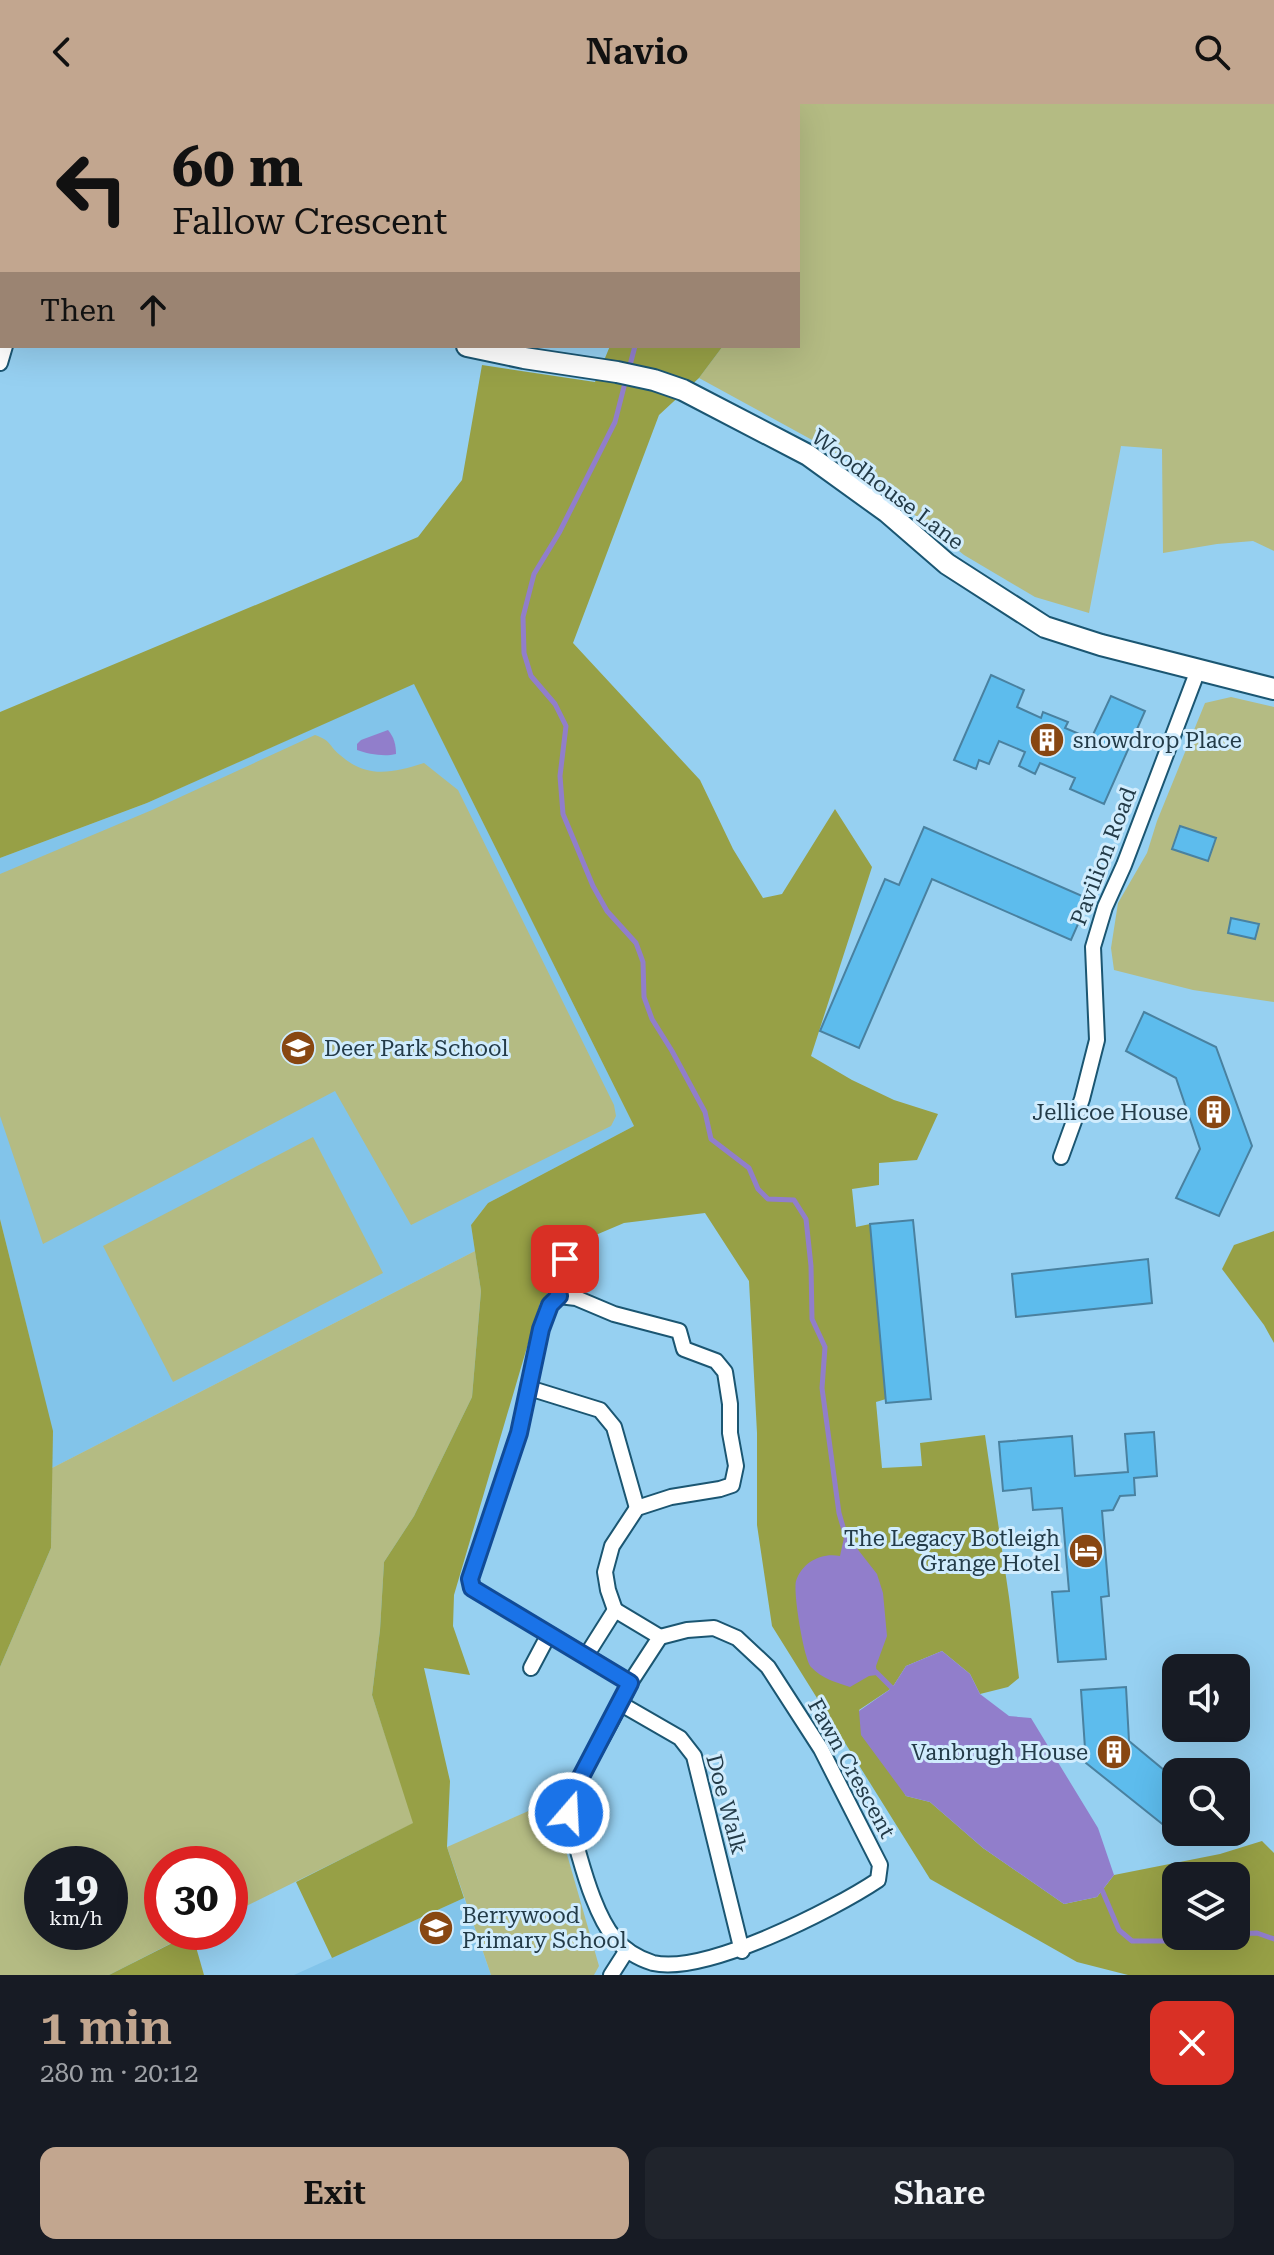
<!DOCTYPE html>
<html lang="en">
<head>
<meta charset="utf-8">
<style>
  :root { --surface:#171b24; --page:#20242c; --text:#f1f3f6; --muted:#9ea1a6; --accent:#c2a68f }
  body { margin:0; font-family:"Roboto Serif",serif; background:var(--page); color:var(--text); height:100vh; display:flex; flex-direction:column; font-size:30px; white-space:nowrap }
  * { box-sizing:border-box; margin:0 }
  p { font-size:26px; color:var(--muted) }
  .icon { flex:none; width:44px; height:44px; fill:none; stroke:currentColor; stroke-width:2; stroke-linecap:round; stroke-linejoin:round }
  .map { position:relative; height:1871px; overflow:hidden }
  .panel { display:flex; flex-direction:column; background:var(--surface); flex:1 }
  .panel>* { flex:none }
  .guide { position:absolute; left:0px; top:0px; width:800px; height:244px; box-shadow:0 8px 32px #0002; background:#c2a68f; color:#111; overflow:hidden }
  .tools { position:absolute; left:1162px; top:1550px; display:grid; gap:16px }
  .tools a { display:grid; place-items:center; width:88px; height:88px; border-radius:16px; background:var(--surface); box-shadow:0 8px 32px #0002; font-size:40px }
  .speed { position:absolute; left:24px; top:1742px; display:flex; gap:16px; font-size:40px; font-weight:700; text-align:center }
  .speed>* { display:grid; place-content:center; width:104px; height:104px; border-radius:50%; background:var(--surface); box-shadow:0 8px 32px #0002; line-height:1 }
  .speed small { font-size:20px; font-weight:400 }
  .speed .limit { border:12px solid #d22; background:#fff; color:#111 }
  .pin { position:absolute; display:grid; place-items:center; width:68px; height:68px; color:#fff; margin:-34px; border-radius:16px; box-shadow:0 4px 12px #0006 }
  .me { position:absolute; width:88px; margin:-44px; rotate:19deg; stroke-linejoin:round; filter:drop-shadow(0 0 6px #0008) }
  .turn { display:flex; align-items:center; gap:28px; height:168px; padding:0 40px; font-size:36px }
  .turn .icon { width:104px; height:104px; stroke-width:2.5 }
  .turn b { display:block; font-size:56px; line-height:68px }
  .then { display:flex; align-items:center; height:76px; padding:0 40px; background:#0003; gap:16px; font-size:30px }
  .round { display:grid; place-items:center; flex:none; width:84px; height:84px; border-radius:16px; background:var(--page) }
  .head { display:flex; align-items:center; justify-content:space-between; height:136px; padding:0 40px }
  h1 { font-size:48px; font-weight:600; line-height:60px; color:var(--accent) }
  .button { display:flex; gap:16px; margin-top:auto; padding:16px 40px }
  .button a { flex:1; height:92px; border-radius:16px; background:var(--accent); color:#111; font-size:32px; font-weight:600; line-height:92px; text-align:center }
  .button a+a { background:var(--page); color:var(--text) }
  header { display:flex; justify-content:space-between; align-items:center; height:104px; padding:0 40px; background:var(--accent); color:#111; font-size:36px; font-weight:600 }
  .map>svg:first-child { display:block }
  .built { fill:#82c4ea }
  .green { fill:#b4bb83; fill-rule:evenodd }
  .forest { fill:#97a046; fill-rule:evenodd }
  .water { fill:#917ecb }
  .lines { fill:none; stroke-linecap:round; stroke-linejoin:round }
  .stream { stroke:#917ecb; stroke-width:5 }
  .building { fill:#5dbced; stroke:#4981a0; stroke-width:2 }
  .street-casing { stroke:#1b5672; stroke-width:18 }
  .secondary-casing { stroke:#1b5672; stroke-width:24 }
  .street { stroke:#fff; stroke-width:14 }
  .secondary { stroke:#fff; stroke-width:20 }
  .route-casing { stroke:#114b97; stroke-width:20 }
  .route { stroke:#1a73e8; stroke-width:14 }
  .labels { text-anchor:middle; stroke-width:6; stroke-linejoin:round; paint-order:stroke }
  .street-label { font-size:22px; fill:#233b48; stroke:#d0ecfd }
  .poi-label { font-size:22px; fill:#233b48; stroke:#d0ecfd; text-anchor:start }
</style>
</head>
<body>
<header><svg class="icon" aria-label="back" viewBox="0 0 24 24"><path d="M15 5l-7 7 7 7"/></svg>Navio<svg class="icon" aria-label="search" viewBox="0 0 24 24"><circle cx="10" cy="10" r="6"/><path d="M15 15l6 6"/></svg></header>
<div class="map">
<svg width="1274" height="1871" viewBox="0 0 1274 1871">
  <rect width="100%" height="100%" fill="#96d0f1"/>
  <g class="built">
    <path d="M 414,579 L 634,1022 L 488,1099 L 471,1121 L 475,1147 L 52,1364 L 0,1267 L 38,1268 L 0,1115 L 0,754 L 147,699 Z"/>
    <path d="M 464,1794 L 491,1871 L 294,1871 Z"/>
  </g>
  <g class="green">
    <path d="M 762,0 L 1274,0 L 1274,447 L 1253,437 L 1217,440 L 1163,449 L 1162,345 L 1121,342 L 1089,509 L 1035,493 L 964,451 L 845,354 L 699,274 L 723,242 L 798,242 L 798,2 L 762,2 Z"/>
    <path d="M 1231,593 L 1274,603 L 1274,898 L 1193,886 L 1114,866 L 1111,844 L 1118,799 L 1147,749 L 1157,717 L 1205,599 Z"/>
    <path d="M 315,631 C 332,637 328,641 340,651 C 367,675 392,669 424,659 L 458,686 L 614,1001 L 616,1012 L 611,1022 L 411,1121 L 335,987 L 43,1140 L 0,1012 L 0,770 L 152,706 Z"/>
    <path d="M 313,1033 L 383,1169 L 173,1278 L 103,1142 Z"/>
    <path d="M 475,1147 L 481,1187 L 472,1293 L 414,1412 L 384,1458 L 380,1526 L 372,1591 L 414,1719 L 230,1810 L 230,1760 L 162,1760 L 162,1828 L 193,1828 L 109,1871 L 0,1871 L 0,1563 L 51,1444 L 52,1364 ZM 42,1760 L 110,1760 L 110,1828 L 42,1828 Z"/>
    <path d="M 533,1705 L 558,1719 L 599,1862 L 594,1871 L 491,1871 L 447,1743 Z"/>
  </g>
  <g class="forest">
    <path d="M 610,242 L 723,242 L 699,274 L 659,311 L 573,539 L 700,676 L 733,745 L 763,794 L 782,790 L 835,705 L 872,763 L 811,952 L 852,976 L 894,996 L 938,1010 L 917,1056 L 879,1059 L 879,1081 L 852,1085 L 856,1123 L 870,1120 L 886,1295 L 876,1298 L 882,1364 L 922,1362 L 920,1339 L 985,1331 L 1009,1493 L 1019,1574 L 1008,1583 L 980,1590 L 970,1570 L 942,1547 L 906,1562 L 892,1584 L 859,1606 L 906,1692 L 930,1698 L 983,1744 L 1064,1800 L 1097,1793 L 1114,1771 L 1220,1750 L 1262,1737 L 1274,1749 L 1274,1871 L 1128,1871 L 1077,1858 L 930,1775 L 772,1522 L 757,1421 L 757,1329 L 749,1177 L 705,1109 L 624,1119 L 591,1133 L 540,1199 L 454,1491 L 453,1522 L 470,1571 L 424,1564 L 450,1677 L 447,1743 L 464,1794 L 332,1854 L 296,1778 L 413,1719 L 372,1591 L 380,1526 L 384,1458 L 414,1412 L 472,1293 L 481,1187 L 471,1121 L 488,1099 L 634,1022 L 414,580 L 147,699 L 0,754 L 0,608 L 418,433 L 462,376 L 482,261 L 595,278 ZM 1176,1772 L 1236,1772 L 1236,1832 L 1176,1832 Z"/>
    <path d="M 0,1115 L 53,1327 L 51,1444 L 0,1563 Z"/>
    <path d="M 1274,1127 L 1274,1239 L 1264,1221 L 1222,1165 L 1234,1141 Z"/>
    <path d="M 192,1829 L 204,1871 L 109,1871 Z"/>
  </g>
  <g class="water">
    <path d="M 388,626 C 394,633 396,641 396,650 C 384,653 368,650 357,646 L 357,640 L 361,636 Z"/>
    <path d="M 845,1429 L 877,1470 L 883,1489 L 887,1532 L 876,1562 L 877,1571 L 869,1572 L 850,1583 C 836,1578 822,1575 811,1563 C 804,1555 793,1489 796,1477 C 802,1458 822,1448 840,1452 Z"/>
    <path d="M 942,1547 L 970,1570 L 980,1590 L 1009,1612 L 1031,1614 L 1098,1724 L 1114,1771 L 1097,1793 L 1064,1800 L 983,1744 L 930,1698 L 906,1692 L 861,1631 L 859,1607 L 892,1584 L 906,1562 Z"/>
  </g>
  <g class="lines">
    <g class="stream">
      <path d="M 672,2 L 672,0"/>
      <path d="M 629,265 L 635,242"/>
      <path d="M 626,275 L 615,318 L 559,429 L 534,470 L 523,513 L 524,549 L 531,572 L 555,600 L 566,622 L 560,672 L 563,710 L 593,782 L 607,807 L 636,839 L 643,858 L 644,893 L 652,915 L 672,947 L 705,1008 L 711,1035 L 749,1064 L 758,1085 L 768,1095 L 794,1096 L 806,1115 L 811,1162 L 812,1215 L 825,1243 L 822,1284 L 839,1409 L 846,1433"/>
      <path d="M 876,1568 L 892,1584"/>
      <path d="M 1102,1786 L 1119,1826 L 1132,1837 L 1174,1837 L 1212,1832"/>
      <path d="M 1236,1830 L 1257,1829 L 1274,1835"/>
    </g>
  </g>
  <g class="building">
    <path d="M 991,571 L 1024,586 L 1017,603 L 1041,614 L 1043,608 L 1068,618 L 1065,624 L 1091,635 L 1111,592 L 1145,607 L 1104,700 L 1070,685 L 1075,674 L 1040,659 L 1035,670 L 1019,662 L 1025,648 L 999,637 L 989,660 L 979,656 L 976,665 L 954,656 Z"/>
    <path d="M 1180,722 L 1216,734 L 1208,757 L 1172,745 Z"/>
    <path d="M 924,723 L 1089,795 L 1071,836 L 932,775 L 859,944 L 820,927 L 885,775 L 899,781 Z"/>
    <path d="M 1231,814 L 1259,820 L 1255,835 L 1228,829 Z"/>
    <path d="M 1144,908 L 1216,943 L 1252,1042 L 1219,1112 L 1176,1094 L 1200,1045 L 1176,974 L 1126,947 Z"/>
    <path d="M 913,1116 L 931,1295 L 886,1299 L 870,1120 Z"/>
    <path d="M 1148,1155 L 1152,1199 L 1016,1213 L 1012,1170 Z"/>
    <path d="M 1154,1328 L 1157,1372 L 1134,1374 L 1135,1391 L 1120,1392 L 1113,1406 L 1102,1407 L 1109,1492 L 1101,1493 L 1106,1555 L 1058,1558 L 1052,1488 L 1069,1487 L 1062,1404 L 1033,1406 L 1031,1384 L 1003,1387 L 999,1338 L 1072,1332 L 1075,1372 L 1128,1368 L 1125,1330 Z"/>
    <path d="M 1126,1583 L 1129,1637 L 1176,1676 L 1176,1731 L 1086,1659 L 1081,1586 Z"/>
  </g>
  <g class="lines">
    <g class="street-casing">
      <g id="street">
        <path d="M 0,259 L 5,242"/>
        <path d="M 1061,1053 L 1082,995 L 1097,936 L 1093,843 L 1105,803 L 1124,761 L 1198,566"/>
        <path d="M 576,1137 L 554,1172 L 559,1192 L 550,1201 L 541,1225 L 519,1329 L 470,1475 L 472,1484 L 586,1552"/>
        <path d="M 559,1192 L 576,1194 L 614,1210 L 679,1227 L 684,1245 L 716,1257 L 725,1268 L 730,1300 L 730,1329 L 736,1362 L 732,1381 L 720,1385 L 671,1393 L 637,1404 L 612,1442 L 605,1468 L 608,1486 L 615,1506"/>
        <path d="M 529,1284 L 600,1306 L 614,1323 L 637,1404"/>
        <path d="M 615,1506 L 660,1533 L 630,1579 L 586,1552 Z"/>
        <path d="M 531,1564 L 549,1530"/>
        <path d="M 630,1579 C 618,1607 602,1633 588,1660 C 580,1675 572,1689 570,1706 C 568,1719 587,1779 593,1794 C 605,1825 618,1848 653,1859 C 705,1871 833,1806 878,1776 L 880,1761 L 821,1645 L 768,1563 L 737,1534 L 714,1524 L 687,1526 L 660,1533"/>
        <path d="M 621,1600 L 680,1634 L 694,1652 L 742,1847"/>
        <path d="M 611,1871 L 627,1846"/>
      </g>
    </g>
    <g class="secondary-casing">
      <g id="secondary">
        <path d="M 0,111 L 2,111"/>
        <path d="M 467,242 L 524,254 L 617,268 L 654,276 L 683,286 L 808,351 L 887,408 L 947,460 L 1045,523 L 1101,541 L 1274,585"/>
      </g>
    </g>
    <use href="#street" class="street"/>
    <use href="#secondary" class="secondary"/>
  </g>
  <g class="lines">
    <g class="route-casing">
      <path id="route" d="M 565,1155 L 554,1172 L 559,1192 L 550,1201 L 541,1225 L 519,1329 L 470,1475 L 472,1484 L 630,1579 L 574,1686 L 569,1709"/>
    </g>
    <use href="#route" class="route"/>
  </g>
  <defs>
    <g id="building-disc" transform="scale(1.8)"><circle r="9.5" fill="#884712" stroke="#d0ecfd"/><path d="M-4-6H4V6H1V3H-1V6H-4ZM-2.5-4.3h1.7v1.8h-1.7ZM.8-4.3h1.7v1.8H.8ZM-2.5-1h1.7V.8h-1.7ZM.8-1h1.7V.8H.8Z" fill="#fff"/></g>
    <g id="school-disc" transform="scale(1.8)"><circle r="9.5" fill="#884712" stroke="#d0ecfd"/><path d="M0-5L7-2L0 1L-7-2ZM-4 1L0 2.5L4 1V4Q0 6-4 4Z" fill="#fff"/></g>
    <g id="hotel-disc" transform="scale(1.8)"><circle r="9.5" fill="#884712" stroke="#d0ecfd"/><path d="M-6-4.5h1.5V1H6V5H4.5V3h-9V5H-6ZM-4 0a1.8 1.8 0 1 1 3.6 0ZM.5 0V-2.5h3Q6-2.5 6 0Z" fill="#fff"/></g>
  </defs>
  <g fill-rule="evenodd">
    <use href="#building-disc" x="1047" y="636"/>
    <use href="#school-disc" x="298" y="944"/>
    <use href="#building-disc" x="1214" y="1008"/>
    <use href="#hotel-disc" x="1086" y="1447"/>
    <use href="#building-disc" x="1114" y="1648"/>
    <use href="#school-disc" x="436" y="1824"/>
  </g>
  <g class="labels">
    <g class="street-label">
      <text transform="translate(888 385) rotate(37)" y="8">Woodhouse Lane</text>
      <text transform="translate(1103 752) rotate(-69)" y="8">Pavilion Road</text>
      <text transform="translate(852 1664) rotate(61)" y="8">Fawn Crescent</text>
      <text transform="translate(727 1700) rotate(75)" y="8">Doe Walk</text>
    </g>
    <g class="poi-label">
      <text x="1073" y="644">snowdrop Place</text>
      <text x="324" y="952">Deer Park School</text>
      <text x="1188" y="1016" text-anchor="end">Jellicoe House</text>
      <text x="1060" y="1442" text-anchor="end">The Legacy Botleigh<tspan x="1060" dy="25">Grange Hotel</tspan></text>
      <text x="1088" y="1656" text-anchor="end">Vanbrugh House</text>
      <text x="462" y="1819">Berrywood<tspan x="462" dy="25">Primary School</tspan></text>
    </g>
  </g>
</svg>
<div class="tools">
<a><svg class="icon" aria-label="sound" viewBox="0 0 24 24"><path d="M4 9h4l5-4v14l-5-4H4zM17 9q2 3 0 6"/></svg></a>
<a><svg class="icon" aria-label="search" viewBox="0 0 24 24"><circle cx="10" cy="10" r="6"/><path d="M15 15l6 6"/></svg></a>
<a><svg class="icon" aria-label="layers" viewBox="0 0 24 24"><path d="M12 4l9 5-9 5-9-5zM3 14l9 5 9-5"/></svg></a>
</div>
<div class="speed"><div>19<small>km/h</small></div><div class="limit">30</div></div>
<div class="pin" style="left:565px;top:1155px;background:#d93025"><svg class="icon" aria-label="arrive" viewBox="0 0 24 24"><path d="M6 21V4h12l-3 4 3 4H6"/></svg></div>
<svg class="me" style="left:569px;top:1709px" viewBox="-20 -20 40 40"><circle r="17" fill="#1a73e8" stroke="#fff" stroke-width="3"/><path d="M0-11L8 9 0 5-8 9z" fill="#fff"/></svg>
<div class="guide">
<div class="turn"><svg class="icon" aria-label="left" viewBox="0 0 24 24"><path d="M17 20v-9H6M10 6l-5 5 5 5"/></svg><div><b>60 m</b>Fallow Crescent</div></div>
<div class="then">Then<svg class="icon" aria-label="ahead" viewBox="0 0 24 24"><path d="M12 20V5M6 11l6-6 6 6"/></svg></div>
</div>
</div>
<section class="panel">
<div class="head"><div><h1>1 min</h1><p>280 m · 20:12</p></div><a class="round" style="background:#d93025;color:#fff"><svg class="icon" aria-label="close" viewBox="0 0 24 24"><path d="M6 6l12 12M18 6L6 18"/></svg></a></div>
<div class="button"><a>Exit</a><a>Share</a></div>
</section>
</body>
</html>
